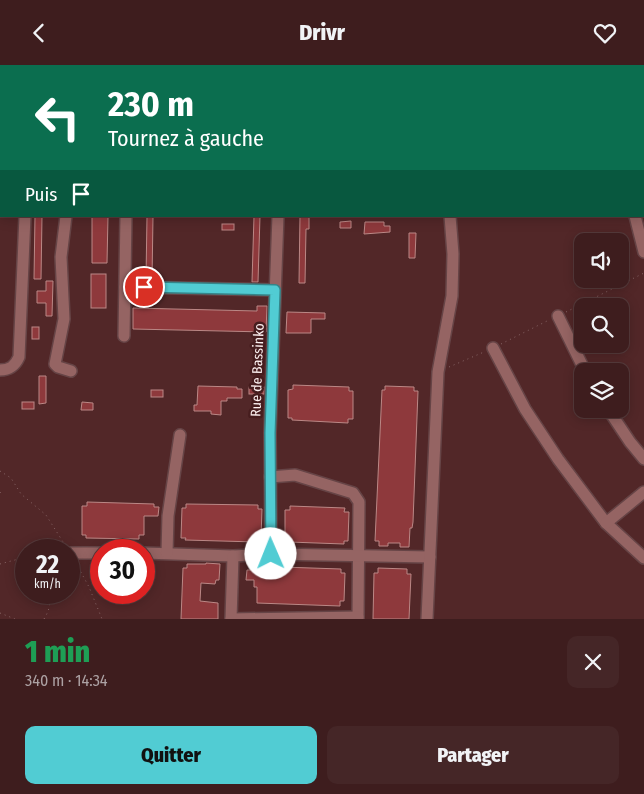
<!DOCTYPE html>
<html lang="fr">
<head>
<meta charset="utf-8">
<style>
  :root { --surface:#3e1d1e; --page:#452627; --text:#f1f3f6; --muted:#ada2a4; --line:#573b3c; --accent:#51ccd3 }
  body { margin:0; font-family:"Fira Sans Condensed",sans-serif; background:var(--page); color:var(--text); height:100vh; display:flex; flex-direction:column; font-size:19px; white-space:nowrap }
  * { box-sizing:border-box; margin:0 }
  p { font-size:16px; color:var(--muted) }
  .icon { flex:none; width:28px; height:28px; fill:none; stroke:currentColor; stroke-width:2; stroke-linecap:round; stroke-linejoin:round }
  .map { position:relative; height:554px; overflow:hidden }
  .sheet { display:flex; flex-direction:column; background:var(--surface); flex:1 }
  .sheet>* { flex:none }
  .hud { position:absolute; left:0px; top:0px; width:645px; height:152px; box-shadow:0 2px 12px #0003,0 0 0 1px var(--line); background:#0b6e4f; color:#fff; overflow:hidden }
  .fabs { position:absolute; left:574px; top:168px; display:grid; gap:10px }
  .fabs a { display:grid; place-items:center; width:55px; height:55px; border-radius:10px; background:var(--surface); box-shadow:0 2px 12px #0003,0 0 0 1px var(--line); font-size:25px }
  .speed { position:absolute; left:15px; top:474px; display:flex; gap:10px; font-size:25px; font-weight:700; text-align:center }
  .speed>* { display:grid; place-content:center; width:65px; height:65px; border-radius:50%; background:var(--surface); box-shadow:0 2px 12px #0003,0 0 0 1px var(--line); line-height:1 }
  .speed small { font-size:12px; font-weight:400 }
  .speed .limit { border:8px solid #d22; background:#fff; color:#111 }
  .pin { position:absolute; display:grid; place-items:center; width:42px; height:42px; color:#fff; margin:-21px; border:2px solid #fff; border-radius:50%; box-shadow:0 1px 5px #0007 }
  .me { position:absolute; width:55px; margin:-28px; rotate:359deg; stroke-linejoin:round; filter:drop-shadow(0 0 4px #0008) }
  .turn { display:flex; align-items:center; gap:18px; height:105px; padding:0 25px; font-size:22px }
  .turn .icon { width:65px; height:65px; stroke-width:2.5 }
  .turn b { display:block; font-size:35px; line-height:42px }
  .then { display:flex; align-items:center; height:48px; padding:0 25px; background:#0003; gap:10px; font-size:19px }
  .round { display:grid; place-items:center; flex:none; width:52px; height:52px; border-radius:10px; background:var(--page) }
  .head { display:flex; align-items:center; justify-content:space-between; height:85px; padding:0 25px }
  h1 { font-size:30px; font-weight:800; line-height:38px; color:#1e9e55 }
  .primary-button { display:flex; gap:10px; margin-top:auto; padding:10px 25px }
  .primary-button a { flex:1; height:58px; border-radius:10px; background:var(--accent); color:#111; font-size:20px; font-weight:800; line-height:58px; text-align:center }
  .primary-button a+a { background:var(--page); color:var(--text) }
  header { display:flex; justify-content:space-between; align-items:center; height:65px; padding:0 25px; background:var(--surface); font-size:22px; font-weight:800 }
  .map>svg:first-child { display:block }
  .building { fill:#8e393c; stroke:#bb8886 }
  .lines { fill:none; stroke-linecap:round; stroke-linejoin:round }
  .minor-casing { stroke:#664446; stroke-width:14 }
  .path { stroke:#886667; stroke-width:1; stroke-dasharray:1 4; stroke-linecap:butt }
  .minor { stroke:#956463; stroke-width:11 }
  .route-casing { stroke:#358589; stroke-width:12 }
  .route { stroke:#51ccd3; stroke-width:9 }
  .labels { text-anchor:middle; stroke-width:5; stroke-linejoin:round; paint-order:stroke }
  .street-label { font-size:14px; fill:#fdf1f1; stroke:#461d1e }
</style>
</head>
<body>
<header><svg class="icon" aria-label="back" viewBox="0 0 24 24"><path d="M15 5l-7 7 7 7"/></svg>Drivr<svg class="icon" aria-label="heart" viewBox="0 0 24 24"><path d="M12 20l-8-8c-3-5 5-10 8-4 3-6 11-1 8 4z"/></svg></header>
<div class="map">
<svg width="644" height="554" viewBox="0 0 644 554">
  <rect width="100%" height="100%" fill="#522728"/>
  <g class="building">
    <path d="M 35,151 L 42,151 L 41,214 L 34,214 Z"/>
    <path d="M 92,151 L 108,151 L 107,198 L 92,198 Z"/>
    <path d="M 147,151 L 153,151 L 152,215 L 146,214 Z"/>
    <path d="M 254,151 L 260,151 L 258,217 L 252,217 Z"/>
    <path d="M 300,151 L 309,151 L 309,164 L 306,164 L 305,218 L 299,218 Z"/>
    <path d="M 351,156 L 351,163 L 340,163 L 340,157 Z"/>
    <path d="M 365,157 L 384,157 L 384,161 L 390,161 L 390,167 L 364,169 Z"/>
    <rect x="222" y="159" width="12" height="6"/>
    <path d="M 409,168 L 416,168 L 415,193 L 409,193 Z"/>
    <rect x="91" y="209" width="15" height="34"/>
    <path d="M 46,216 L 53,216 L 52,251 L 46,251 L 46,238 L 37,238 L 37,226 L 46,226 Z"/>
    <path d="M 257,241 L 267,241 L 266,267 L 133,264 L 133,243 L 257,246 Z"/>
    <path d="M 287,247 L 325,248 L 325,254 L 311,254 L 311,268 L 286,268 Z"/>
    <rect x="32" y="262" width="7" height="12"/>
    <path d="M 39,311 L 46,311 L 46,338 L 39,339 Z"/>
    <path d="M 293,320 L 349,322 L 349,326 L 353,326 L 353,354 L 348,354 L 348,358 L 292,355 L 292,353 L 288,353 L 288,325 L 293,324 Z"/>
    <path d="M 198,321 L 237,322 L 237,324 L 242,324 L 242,333 L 227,333 L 227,336 L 221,336 L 221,350 L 211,349 L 211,346 L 194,346 L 194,340 L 197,340 Z"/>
    <path d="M 385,321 L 414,322 L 414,326 L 418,326 L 413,457 L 412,463 L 410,463 L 409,482 L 400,482 L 400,478 L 388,478 L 388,481 L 379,481 L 379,476 L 375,476 L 382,325 L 385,325 Z"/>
    <rect x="249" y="322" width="15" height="7"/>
    <rect x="151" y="325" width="12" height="7"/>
    <rect x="22" y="337" width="12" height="7"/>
    <path d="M 82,337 L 93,338 L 93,345 L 81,345 Z"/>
    <path d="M 87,437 L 154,439 L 154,442 L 159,442 L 158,451 L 144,451 L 144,470 L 139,470 L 139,474 L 86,473 L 86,470 L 82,470 L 82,441 L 87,441 Z"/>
    <path d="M 186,439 L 258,440 L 258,444 L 262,444 L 261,473 L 257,473 L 257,477 L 185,475 L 186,473 L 181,473 L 182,443 L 186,443 Z"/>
    <path d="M 290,441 L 345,443 L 344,447 L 349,447 L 348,476 L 344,476 L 344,479 L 289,477 L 289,474 L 285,474 L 285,445 L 290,445 Z"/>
    <path d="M 206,498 L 220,499 L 219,515 L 216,515 L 215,519 L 201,518 L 200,536 L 218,538 L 218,554 L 181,554 L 183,503 L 187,503 L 187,499 L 206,499 Z"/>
    <path d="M 251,501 L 341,504 L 341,508 L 345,508 L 344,536 L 340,536 L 340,541 L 257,538 L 257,522 L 254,522 L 254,515 L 246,515 L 247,505 L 251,505 Z"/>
    <path d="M 378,503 L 407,504 L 407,509 L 411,509 L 409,554 L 373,554 L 374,508 L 378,508 Z"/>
  </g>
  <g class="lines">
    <g class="minor-casing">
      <g id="minor">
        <path d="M 283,0 L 283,1"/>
        <path d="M 446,1 L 446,0"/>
        <path d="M 630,1 L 630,0"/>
        <path d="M 0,40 L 1,40"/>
        <path d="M 66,151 L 61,192 L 64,254 L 55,299 L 58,302 L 71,306"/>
        <path d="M 635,151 L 644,187"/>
        <path d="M 125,222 L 275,225"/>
        <path d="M 558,251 L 585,306"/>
        <path d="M 124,271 L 126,151"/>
        <path d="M 493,283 L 525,344 L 558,394 L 606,458 L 644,493"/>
        <path d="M 0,305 C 10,305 15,301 19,292 L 25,151"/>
        <path d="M 608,344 L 630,377 L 644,394"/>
        <path d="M 270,412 L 295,410 L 353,428 L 359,437 L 358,554"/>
        <path d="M 606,458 L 644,427"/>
        <path d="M 69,488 L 101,488"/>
        <path d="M 144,488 L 233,491 L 271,489 L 430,492"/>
        <path d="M 167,488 L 168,451 L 180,370"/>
        <path d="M 271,489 L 270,368 L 278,151"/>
        <path d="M 231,554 L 358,552"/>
        <path d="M 231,554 L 233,491"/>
        <path d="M 427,554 L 438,307 L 452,231 L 453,189 L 450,151"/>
      </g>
    </g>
    <g class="path">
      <path d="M 82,1 L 82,0"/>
      <path d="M 566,247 L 644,208"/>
      <path d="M 501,279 L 549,255"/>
      <path d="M 449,302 L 484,287"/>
      <path d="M 0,406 L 11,413 L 21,429 L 46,450 L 65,480"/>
      <path d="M 0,428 L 1,427"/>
      <path d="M 76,498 L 89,522 L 102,554"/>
      <path d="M 0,499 L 26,492"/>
      <path d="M 0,548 L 15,554"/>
      <path d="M 44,554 C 50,544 51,538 48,528"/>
    </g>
    <use href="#minor" class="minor"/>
  </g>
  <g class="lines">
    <g class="route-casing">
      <path id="route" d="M 144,222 L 275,225 L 270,368 L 271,489"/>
    </g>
    <use href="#route" class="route"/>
  </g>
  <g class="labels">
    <g class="street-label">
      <text transform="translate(257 305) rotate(-88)" y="5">Rue de Bassinko</text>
    </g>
  </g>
</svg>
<div class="fabs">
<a><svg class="icon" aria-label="sound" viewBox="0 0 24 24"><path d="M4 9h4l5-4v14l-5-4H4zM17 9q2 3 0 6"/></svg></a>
<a><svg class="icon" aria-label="search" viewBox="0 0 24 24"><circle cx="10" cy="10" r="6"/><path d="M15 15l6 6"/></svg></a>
<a><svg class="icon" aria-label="layers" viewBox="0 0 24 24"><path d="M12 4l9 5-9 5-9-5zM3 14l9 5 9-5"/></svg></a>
</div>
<div class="speed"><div>22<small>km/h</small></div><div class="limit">30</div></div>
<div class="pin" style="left:144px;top:222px;background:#d93025"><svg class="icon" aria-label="arrive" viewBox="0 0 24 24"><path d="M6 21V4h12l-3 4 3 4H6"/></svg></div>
<svg class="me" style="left:271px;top:489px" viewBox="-20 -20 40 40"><circle r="19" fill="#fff"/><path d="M0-13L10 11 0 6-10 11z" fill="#51ccd3"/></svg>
<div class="hud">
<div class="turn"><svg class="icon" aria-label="left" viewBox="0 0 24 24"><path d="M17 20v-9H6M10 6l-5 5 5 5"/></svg><div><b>230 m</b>Tournez à gauche</div></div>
<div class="then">Puis<svg class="icon" aria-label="arrive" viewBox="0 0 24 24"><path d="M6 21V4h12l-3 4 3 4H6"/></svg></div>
</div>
</div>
<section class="sheet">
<div class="head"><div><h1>1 min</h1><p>340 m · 14:34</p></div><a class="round"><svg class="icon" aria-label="close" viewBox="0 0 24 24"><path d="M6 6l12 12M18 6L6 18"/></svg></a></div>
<div class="primary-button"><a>Quitter</a><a>Partager</a></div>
</section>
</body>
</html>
